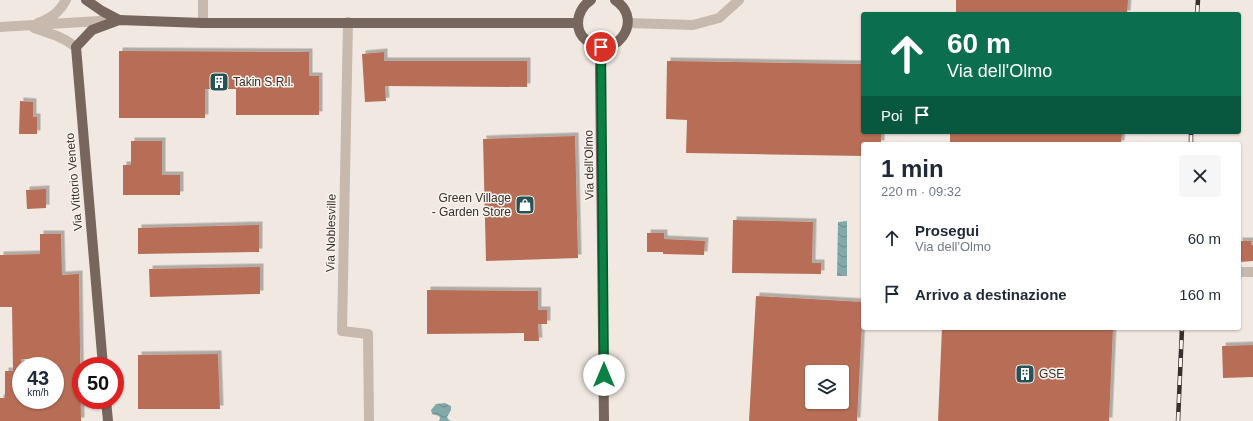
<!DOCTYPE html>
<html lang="it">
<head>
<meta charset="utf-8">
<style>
  :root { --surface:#fff; --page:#f6f6f7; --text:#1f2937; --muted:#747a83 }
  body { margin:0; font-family:Arial,sans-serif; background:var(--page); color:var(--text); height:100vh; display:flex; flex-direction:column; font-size:15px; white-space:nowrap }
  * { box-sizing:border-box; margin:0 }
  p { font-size:13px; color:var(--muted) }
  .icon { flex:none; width:22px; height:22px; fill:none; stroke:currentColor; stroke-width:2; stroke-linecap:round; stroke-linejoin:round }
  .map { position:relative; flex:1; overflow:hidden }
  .side { position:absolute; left:861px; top:142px; width:380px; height:188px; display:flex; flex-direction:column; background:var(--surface); border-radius:4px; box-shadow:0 1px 3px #0004 }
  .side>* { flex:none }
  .guide { position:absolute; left:861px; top:12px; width:380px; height:122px; border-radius:4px; box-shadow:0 1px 3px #0004; background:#0b6e4f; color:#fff; overflow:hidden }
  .controls { position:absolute; left:805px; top:365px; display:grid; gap:8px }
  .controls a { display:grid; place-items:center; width:44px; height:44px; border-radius:4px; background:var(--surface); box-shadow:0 1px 3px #0004; font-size:20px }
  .speed { position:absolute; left:12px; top:357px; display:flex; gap:8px; font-size:20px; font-weight:700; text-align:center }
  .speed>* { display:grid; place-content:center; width:52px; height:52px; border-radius:50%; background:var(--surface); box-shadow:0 1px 3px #0004; line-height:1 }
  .speed small { font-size:10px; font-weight:400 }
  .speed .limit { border:6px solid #d22; background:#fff; color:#111 }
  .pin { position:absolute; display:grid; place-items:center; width:34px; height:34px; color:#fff; margin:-17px; border:2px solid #fff; border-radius:50%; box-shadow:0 1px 4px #0007 }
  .me { position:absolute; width:44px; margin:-22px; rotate:0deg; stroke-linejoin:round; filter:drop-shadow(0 0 3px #0008) }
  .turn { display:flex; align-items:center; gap:14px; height:84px; padding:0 20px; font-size:18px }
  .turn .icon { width:52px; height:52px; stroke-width:2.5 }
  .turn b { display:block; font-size:28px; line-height:34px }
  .then { display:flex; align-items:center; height:38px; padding:0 20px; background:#0003; gap:8px; font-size:15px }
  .round { display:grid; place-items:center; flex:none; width:42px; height:42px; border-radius:4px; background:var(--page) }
  .overview { display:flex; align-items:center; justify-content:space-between; height:68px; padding:0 20px }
  h1 { font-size:24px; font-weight:800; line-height:30px }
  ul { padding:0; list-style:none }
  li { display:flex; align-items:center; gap:12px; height:56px; padding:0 20px }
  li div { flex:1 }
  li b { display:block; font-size:15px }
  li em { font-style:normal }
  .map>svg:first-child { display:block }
  .water { fill:url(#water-waves) }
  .building { fill:#b86e57; fill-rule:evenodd; filter:url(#shadow) }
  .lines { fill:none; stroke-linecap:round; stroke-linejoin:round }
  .minor { stroke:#c8b9ae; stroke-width:10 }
  .major { stroke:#77665e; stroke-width:10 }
  .rail-casing { stroke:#372f2b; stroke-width:4.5 }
  .rail { stroke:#f9f3ed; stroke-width:3; stroke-dasharray:9; stroke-linecap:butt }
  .route-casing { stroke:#07532c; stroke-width:10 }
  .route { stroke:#0b8043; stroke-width:7 }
  .labels { text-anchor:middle; stroke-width:3; stroke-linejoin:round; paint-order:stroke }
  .poi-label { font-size:12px; fill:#372f2b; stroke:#f9f3ed; text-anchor:start }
  .street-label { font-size:12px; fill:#372f2b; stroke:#f9f3ed }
</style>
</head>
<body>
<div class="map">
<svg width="1253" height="421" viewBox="0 0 1253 421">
  <defs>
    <pattern id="water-waves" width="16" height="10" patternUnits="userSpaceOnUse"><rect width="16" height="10" fill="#83a9ab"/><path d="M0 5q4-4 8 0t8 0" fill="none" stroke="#6c8a8b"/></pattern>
    <filter id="shadow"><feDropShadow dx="3.5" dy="-3.5" stdDeviation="0" flood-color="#0004"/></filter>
  </defs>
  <rect width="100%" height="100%" fill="#f1e9e1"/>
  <g class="water">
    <path d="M 847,221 L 847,276 L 837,276 L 838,222 Z"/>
    <path d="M 445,403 L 451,406 L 451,410 L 447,417 L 449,420 L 451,421 L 439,421 L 440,418 L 439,416 L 432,414 L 431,410 L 436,404 Z"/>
  </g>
  <g class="building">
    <path d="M 956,0 L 1128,0 L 1127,14 L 956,14 Z"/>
    <path d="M 119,51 L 309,52 L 309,76 L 319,76 L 319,115 L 236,115 L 236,89 L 205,89 L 205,118 L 119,118 Z"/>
    <path d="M 384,52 L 384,61 L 527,61 L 527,87 L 385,86 L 386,101 L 365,102 L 362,54 Z"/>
    <path d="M 667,61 L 863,64 L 863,132 L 881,132 L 881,144 L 863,144 L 863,156 L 686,153 L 687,120 L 666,119 Z"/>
    <path d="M 20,101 L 33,102 L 33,117 L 37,117 L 37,134 L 19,134 Z"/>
    <path d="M 950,132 L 1122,132 L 1121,144 L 950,144 Z"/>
    <path d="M 575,136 L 578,258 L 486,261 L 483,139 Z"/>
    <path d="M 131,141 L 162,141 L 162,175 L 180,175 L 180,195 L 123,195 L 123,165 L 131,165 Z"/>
    <path d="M 46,189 L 46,208 L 27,209 L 26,190 Z"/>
    <path d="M 733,220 L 813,222 L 812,263 L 821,263 L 821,274 L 732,273 Z"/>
    <path d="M 259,225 L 259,252 L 138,254 L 138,228 Z"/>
    <path d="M 647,233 L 664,233 L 664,239 L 705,241 L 704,255 L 663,254 L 663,252 L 647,252 Z"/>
    <path d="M 40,234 L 61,234 L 62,275 L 79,274 L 81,421 L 0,421 L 0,398 L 5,398 L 5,371 L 13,371 L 12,307 L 0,307 L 0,255 L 40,254 ZM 21,359 L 40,359 L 40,366 L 55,366 L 55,400 L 21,400 Z"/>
    <path d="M 1239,241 L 1251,241 L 1251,245 L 1253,245 L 1253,261 L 1240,262 Z"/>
    <path d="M 260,267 L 260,294 L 150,297 L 149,269 Z"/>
    <path d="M 427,290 L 538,291 L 538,310 L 547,310 L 547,324 L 538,324 L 539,341 L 524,341 L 524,333 L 427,334 Z"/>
    <path d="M 756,296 L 863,302 L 857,421 L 749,421 ZM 812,372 L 842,372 L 842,402 L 812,402 Z"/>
    <path d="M 942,328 L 1113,328 L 1109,421 L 938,421 Z"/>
    <path d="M 1253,345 L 1253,377 L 1223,378 L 1222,346 Z"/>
    <path d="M 218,354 L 220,409 L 138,409 L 138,355 Z"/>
  </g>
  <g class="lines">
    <g class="minor">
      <path d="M 348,22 L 342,331 L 368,334 L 369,421"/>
      <path d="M 38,23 C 51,18 59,13 66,0"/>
      <path d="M 203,23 L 203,0"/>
      <path d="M 628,23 L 693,25 L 719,18 L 739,0"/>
      <path d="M 0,27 L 116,20"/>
      <path d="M 34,28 C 50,33 63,37 76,47"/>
      <path d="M 1239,272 L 1253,272"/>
    </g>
    <g class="major">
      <path d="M 86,0 L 102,11 L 119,20"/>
      <path d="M 591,0 C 583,5 578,14 578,23 C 578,30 581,36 586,40 C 612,64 647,21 615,0"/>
      <path d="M 601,47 L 600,68 L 604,421"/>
      <path d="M 103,366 L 76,47 L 92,30 L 119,20 L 203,23 L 578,23"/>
      <path d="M 106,400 L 108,421"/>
    </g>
    <g class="rail-casing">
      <g id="rail">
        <path d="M 1197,14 L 1198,0"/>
        <path d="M 1191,144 L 1191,132"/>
        <path d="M 1178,421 L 1182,328"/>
      </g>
    </g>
    <use href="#rail" class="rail"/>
  </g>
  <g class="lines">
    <g class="route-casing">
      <path id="route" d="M 601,47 L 604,375"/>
    </g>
    <use href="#route" class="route"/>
  </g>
  <defs>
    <g id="building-square" transform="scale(1)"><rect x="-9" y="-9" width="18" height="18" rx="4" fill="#255254" stroke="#f9f3ed"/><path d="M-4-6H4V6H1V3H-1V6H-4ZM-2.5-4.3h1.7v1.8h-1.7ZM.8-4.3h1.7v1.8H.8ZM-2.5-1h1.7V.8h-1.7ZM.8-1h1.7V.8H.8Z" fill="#fff"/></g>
    <g id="shop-square" transform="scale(1)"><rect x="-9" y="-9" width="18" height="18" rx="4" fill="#255254" stroke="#f9f3ed"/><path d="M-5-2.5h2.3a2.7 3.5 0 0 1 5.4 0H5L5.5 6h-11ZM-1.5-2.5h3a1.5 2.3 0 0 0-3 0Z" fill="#fff"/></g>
  </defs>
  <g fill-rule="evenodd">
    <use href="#building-square" x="219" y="82"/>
    <use href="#shop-square" x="525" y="205"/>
    <use href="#building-square" x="1025" y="374"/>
  </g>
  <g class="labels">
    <g class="poi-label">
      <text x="233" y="86">Takin S.R.l.</text>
      <text x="511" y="202" text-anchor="end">Green Village<tspan x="511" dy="14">- Garden Store</tspan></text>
      <text x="1039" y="378">GSE</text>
    </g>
    <g class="street-label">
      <text transform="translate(589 165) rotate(-91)" y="4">Via dell'Olmo</text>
      <text transform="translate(74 182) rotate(-95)" y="4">Via Vittorio Veneto</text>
      <text transform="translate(331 233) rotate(-89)" y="4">Via Noblesville</text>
    </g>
  </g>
</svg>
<div class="controls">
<a><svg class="icon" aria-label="layers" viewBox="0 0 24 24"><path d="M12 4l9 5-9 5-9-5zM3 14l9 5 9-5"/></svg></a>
</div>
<div class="speed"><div>43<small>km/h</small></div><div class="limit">50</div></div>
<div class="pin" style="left:601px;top:47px;background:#d93025"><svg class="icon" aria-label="arrive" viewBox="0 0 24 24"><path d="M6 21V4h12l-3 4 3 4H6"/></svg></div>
<svg class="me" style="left:604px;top:375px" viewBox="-20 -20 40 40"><circle r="19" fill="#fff"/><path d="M0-13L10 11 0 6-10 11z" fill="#0b8043"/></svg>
<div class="guide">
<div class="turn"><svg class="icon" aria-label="ahead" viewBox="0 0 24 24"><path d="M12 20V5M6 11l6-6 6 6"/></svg><div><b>60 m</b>Via dell'Olmo</div></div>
<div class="then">Poi<svg class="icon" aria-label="arrive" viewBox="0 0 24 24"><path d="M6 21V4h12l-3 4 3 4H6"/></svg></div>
</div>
<section class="side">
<div class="overview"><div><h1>1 min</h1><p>220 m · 09:32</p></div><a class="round"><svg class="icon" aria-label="close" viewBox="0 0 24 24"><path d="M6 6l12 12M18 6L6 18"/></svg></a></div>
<ul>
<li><svg class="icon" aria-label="ahead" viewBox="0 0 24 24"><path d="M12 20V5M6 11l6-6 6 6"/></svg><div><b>Prosegui</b><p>Via dell'Olmo</p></div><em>60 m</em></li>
<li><svg class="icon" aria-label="arrive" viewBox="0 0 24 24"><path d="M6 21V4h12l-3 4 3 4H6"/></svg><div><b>Arrivo a destinazione</b></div><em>160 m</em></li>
</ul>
</section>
</div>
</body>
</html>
